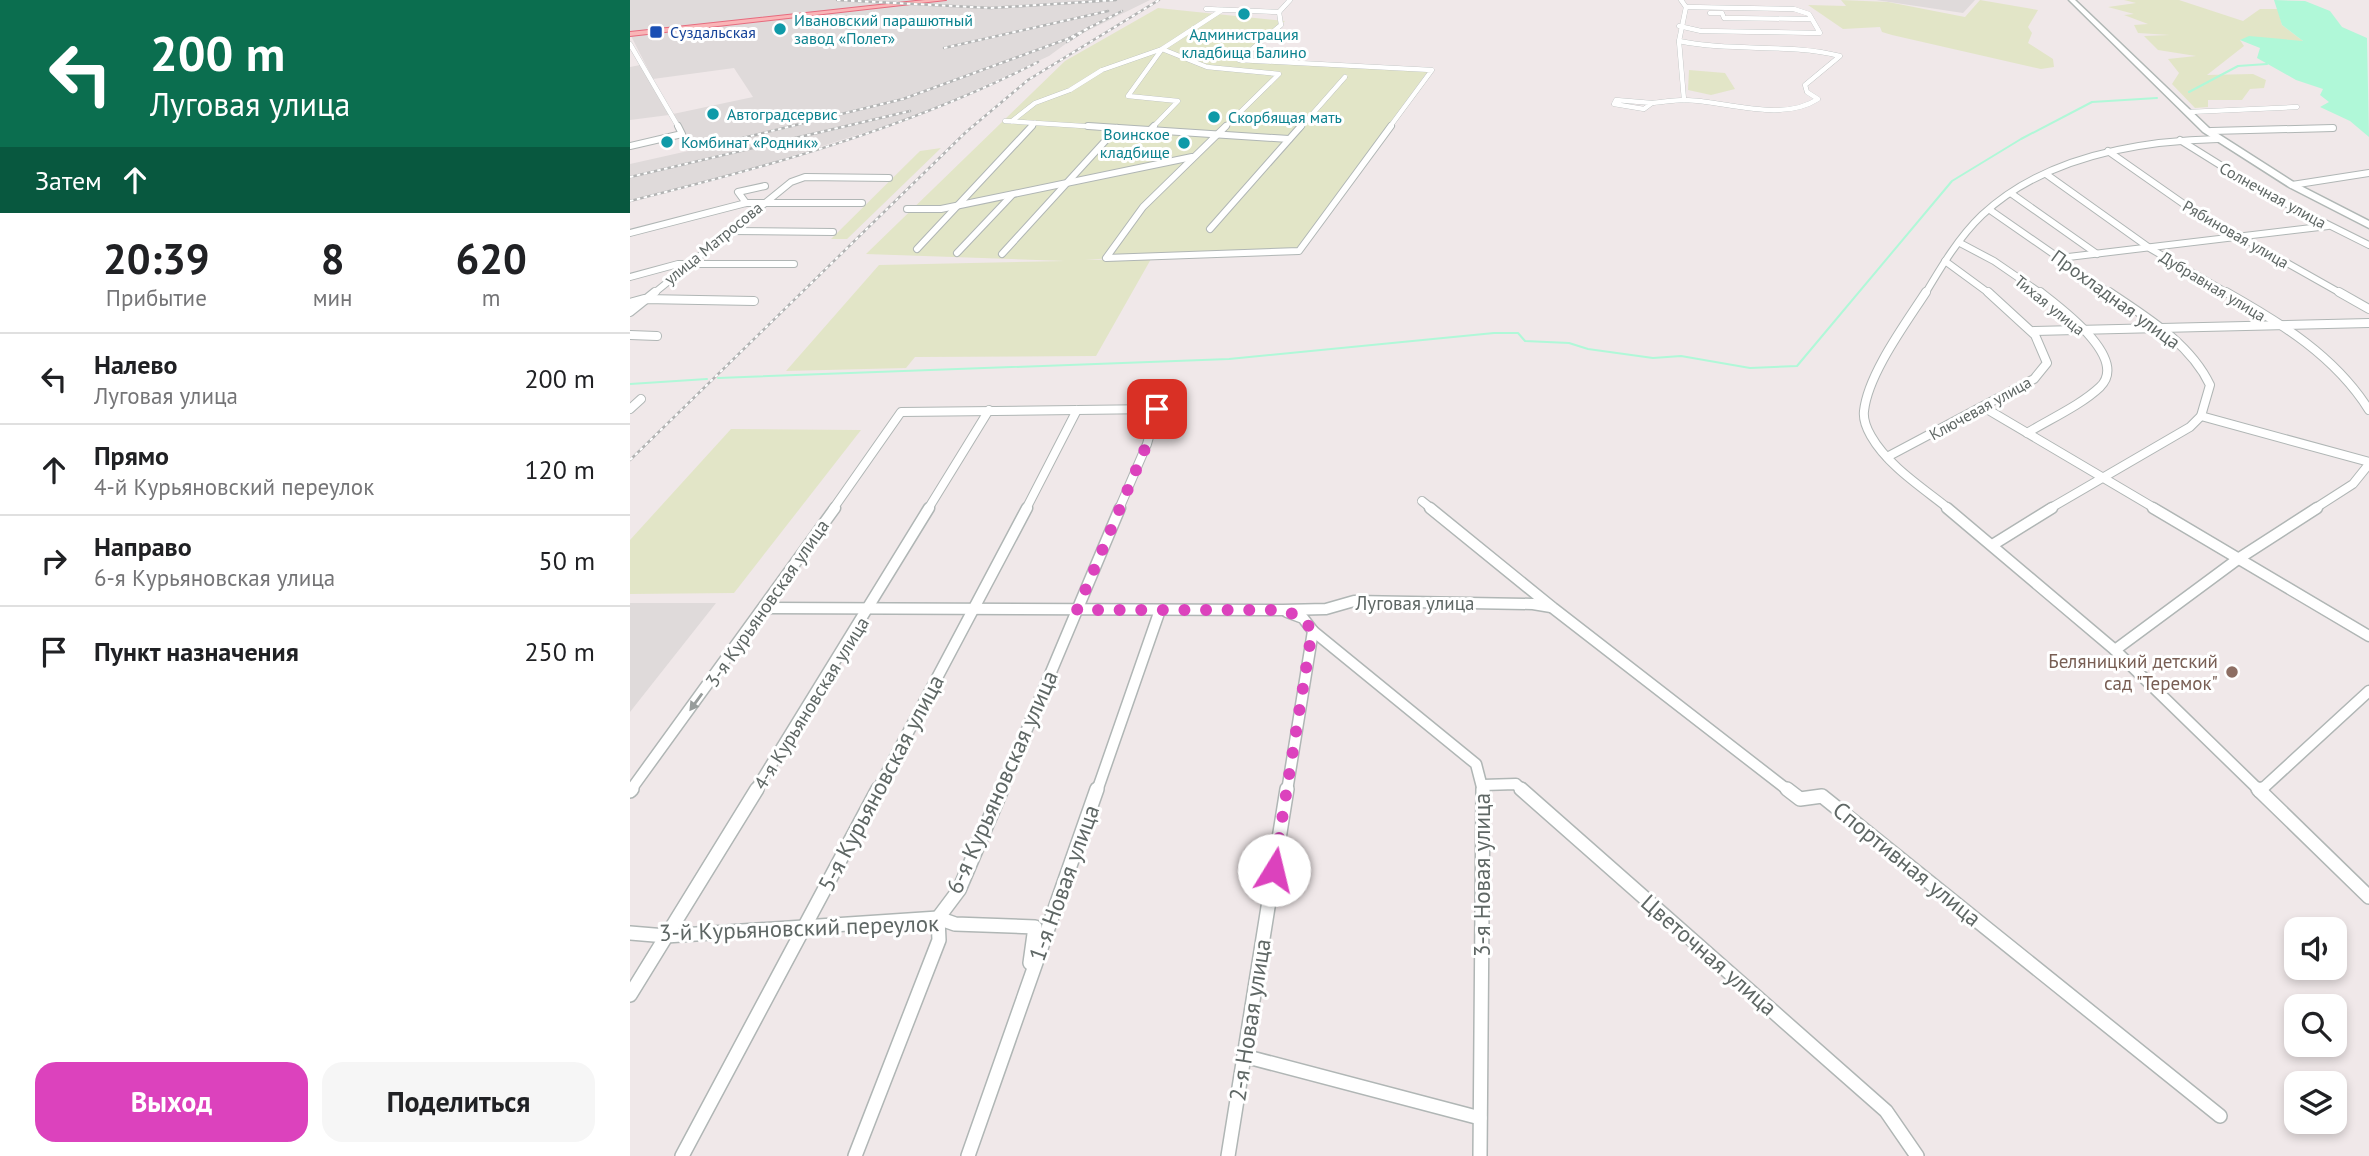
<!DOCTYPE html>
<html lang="ru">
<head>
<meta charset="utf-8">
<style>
  :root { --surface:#fff; --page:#f6f6f6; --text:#202124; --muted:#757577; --line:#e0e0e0; --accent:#dc42bd }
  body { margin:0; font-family:"PT Sans",sans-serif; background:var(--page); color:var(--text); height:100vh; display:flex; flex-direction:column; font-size:26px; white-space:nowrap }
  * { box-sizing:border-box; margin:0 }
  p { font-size:23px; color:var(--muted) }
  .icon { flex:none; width:38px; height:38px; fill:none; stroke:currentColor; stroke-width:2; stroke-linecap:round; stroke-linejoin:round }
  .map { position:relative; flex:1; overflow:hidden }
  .side { display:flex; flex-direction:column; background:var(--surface); width:630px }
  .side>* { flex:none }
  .guide { background:#0b6e4f; color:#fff; overflow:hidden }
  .fabs { position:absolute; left:1654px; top:917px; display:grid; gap:14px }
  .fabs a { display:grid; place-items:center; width:63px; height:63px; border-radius:14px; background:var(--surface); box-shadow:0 4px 10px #0003; font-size:35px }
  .pin { position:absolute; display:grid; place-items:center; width:60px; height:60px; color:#fff; margin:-30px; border-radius:14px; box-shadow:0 4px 10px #0006 }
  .me { position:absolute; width:77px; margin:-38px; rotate:9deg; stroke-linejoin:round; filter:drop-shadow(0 0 5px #0008) }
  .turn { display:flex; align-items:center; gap:24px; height:147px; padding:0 35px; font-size:32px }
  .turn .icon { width:91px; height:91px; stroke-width:2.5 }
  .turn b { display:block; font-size:49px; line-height:60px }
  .then { display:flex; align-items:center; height:66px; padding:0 35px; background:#0003; gap:14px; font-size:26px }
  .eta { display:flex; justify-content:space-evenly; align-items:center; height:119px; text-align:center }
  .eta b { font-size:42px; font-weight:700; line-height:49px }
  .action { display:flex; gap:14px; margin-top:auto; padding:14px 35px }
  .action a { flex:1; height:80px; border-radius:21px; background:var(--accent); color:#fff; font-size:28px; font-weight:700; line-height:80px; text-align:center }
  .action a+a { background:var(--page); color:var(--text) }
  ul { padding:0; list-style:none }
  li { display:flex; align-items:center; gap:21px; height:91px; padding:0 35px; border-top:2px solid var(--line) }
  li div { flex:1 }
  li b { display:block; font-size:26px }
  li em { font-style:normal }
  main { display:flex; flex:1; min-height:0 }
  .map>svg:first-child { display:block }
  .industrial { fill:#dfdada }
  .green { fill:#e2e5c7 }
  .water { fill:#b0f8d8 }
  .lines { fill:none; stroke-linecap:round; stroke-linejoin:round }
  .stream { stroke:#b0f8d8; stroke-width:2 }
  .street-far4-casing { stroke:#b0b6b5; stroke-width:5 }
  .street-far3-casing { stroke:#b0b6b5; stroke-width:8 }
  .street-far2-casing { stroke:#b0b6b5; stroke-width:10 }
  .street-far1-casing { stroke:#b0b6b5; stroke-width:13 }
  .street-casing { stroke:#b0b6b5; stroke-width:16 }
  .secondary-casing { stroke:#b0b7b5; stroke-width:3 }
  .primary-casing { stroke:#e76b7e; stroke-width:2 }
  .street-far4 { stroke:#fff; stroke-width:4.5 }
  .street-far3 { stroke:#fff; stroke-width:6 }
  .street-far2 { stroke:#fff; stroke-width:8 }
  .street-far1 { stroke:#fff; stroke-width:10 }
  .street { stroke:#fff; stroke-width:13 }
  .secondary { fill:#fff; fill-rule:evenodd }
  .primary { fill:#f9b5b7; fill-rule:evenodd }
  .rail-casing { stroke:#b2b3b3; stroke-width:2.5 }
  .rail { stroke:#fff; stroke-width:2; stroke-dasharray:3.5; stroke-linecap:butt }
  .oneway { fill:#979c9b }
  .route { stroke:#dc42bd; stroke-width:12; stroke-dasharray:0 21.6 }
  .culture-dot { fill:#0f9aa8; stroke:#fff; stroke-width:2.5 }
  .transit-dot { fill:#1a4fb4; stroke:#fff; stroke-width:2.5 }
  .education-dot { fill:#8d6e63; stroke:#fff; stroke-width:2.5 }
  .labels { text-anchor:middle; stroke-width:6; stroke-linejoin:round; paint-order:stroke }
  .far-culture-label { font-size:16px; fill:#0d838f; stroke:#fff; text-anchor:start }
  .far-transit-label { font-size:16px; fill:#164399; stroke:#fff; text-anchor:start }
  .far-street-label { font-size:16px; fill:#5f6765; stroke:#fff }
  .street-label { font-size:19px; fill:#5f6765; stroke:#fff }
  .education-label { font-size:19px; fill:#785e54; stroke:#fff; text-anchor:end }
  .near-street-label { font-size:23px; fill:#5f6765; stroke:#fff }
</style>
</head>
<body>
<main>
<section class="side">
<div class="guide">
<div class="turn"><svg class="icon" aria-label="left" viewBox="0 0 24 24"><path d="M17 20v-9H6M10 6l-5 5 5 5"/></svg><div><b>200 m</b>Луговая улица</div></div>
<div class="then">Затем<svg class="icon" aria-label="ahead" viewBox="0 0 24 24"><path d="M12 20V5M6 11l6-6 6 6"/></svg></div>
</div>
<div class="eta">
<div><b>20:39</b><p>Прибытие</p></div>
<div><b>8</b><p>мин</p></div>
<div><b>620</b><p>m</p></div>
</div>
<ul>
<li><svg class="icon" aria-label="left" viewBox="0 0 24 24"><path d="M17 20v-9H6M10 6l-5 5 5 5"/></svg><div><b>Налево</b><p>Луговая улица</p></div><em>200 m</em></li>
<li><svg class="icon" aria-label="ahead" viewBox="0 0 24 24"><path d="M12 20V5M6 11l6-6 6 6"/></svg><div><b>Прямо</b><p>4-й Курьяновский переулок</p></div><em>120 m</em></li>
<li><svg class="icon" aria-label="right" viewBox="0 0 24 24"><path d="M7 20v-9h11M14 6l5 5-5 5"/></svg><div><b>Направо</b><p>6-я Курьяновская улица</p></div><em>50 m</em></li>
<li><svg class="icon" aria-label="arrive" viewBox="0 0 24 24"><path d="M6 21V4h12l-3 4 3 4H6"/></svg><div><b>Пункт назначения</b></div><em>250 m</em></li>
</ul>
<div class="action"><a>Выход</a><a>Поделиться</a></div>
</section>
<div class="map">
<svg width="1739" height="1156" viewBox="0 0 1739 1156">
  <rect width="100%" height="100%" fill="#f0e8e9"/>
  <g class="industrial">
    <path d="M 0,0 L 302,0 L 0,33 Z"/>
    <path d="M 318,0 L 520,0 L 445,37 L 419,56 L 295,113 L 109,173 L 0,200 L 0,164 L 58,151 L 51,135 L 55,133 L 43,114 L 123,97 L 104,68 L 23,79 L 0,34 Z"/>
    <path d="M 1246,0 L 1345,0 L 1333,13 Z"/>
    <path d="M 10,65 L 39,115 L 0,120 L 0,67 Z"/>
    <path d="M 0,603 L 86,603 L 0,712 Z"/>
  </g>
  <g class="green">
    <path d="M 1211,0 L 1258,2 L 1335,17 L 1350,0 L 1408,10 L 1398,27 L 1402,33 L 1398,43 L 1423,59 L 1424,67 L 1411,69 L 1262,35 L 1252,32 L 1250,27 L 1213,29 L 1178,5 L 1216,6 Z"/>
    <path d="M 1494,0 L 1549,0 L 1613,21 L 1630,9 L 1648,9 L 1652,25 L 1673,41 L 1610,40 L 1614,46 L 1577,75 L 1623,74 L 1636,80 L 1634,88 L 1620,89 L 1612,100 L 1578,100 L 1578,107 L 1565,108 L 1542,84 L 1549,73 L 1538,59 L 1566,56 L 1528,50 L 1514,36 L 1540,35 L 1508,33 L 1504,25 L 1518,24 L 1494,15 L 1504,14 L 1478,7 L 1506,3 Z"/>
    <path d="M 528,8 L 655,21 L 610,60 L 798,71 L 667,250 L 562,252 L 455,260 L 521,259 L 466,356 L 285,357 L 276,368 L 156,371 L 249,265 L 435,261 L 236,254 L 435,61 Z"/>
    <path d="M 1059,70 L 1095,73 L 1105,89 L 1081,95 L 1058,90 Z"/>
    <path d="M 311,148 L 217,239 L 201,239 L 290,151 Z"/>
    <path d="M 101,429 L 231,430 L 104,593 L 0,594 L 0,540 Z"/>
  </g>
  <path class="water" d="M 1644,0 L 1675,1 L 1700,11 L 1712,27 L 1737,38 L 1739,137 L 1720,121 L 1690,107 L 1699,102 L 1690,95 L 1693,89 L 1666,80 L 1627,58 L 1630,48 L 1610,40 L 1619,36 L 1673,41 L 1652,25 Z"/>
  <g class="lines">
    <g class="stream">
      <path d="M 1559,92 L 1608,66 L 1637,64"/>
      <path d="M 88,378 L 599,359 L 864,333 L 888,333 L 895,341 L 939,343 L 958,349 L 1023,358 L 1051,356 L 1120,368 L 1167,366 L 1322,181 L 1391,139 L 1462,102 L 1527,98"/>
      <path d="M 0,384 L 77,379"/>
    </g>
    <g class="street-far4-casing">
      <g id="street-far4">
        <path d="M 1051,0 L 1056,7 L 1049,41 L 1054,100"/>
        <path d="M 576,9 L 649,12 L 660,0"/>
        <path d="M 649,12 L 651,25 L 609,60 L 802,70 L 759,128"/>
        <path d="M 1080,13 L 1092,13 L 1094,18 L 1181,19"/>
        <path d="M 1049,26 L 1071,31 L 1190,33 L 1179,14 L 1164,9 L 1056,7"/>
        <path d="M 0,44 L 49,128"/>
        <path d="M 986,100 L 1022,103 L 1014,109 L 984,104 Z"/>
        <path d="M 1022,103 C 1033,102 1044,100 1055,100 C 1096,101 1151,123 1188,99 L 1177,92 L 1175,85 L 1210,56 C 1158,43 1102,52 1049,41"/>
        <path d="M 1559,112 L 1667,107"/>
        <path d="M 375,121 L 485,128"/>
        <path d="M 382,121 L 405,103 L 440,90 L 472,70 L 532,49 L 592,10"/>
        <path d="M 400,128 L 405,123"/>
        <path d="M 522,128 L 548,101 L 498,96 L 532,49 L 577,67 L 649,74 L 594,128"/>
        <path d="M 670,128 L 715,77"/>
      </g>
    </g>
    <g class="street-far3-casing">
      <g id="street-far3">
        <path d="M 458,126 L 659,139"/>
        <path d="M 596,126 L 513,207 L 476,258 L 669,251 L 761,126"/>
        <path d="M 520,130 L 524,126"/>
        <path d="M 1581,131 L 1703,128"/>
        <path d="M 1550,140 L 1635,193 L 1739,245"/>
        <path d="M 0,146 L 52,134 L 48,126"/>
        <path d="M 1478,151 L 1558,207 L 1712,294"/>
        <path d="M 1416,174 L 1521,249 L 1599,294"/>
        <path d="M 1662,185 L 1739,173"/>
        <path d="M 1382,194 L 1467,254"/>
        <path d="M 116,203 L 108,192 L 135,186"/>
        <path d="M 277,209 L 311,209 L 562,157"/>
        <path d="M 1360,210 L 1481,294"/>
        <path d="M 580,229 L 671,126"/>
        <path d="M 99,231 L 203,232"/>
        <path d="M 0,233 L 116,203 L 232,203"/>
        <path d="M 1330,243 L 1364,261 L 1412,294"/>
        <path d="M 287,249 L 402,126"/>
        <path d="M 327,253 L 382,195"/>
        <path d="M 372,254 L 487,128"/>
        <path d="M 1430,258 L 1698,226"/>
        <path d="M 1315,261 L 1360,294"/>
        <path d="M 0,277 L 48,264 L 164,264"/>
        <path d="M 23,294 L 161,182 L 175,177 L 259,178"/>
        <path d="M 1295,294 C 1311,267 1329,237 1352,215 C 1414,157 1506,141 1588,139"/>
      </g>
    </g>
    <g class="street-far2-casing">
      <g id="street-far2">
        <path d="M 1296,292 C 1276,323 1238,374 1234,411 C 1233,419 1237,429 1241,436 C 1258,466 1293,488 1319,509"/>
        <path d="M 1596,292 C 1651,323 1705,356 1739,410"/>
        <path d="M 1709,292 L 1739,309"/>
        <path d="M 0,303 L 14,299 L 124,301"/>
        <path d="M 0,312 L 25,292"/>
        <path d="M 1404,331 L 1739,323"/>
        <path d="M 0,335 L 27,336"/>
        <path d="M 1355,408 L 1526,509"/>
        <path d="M 0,409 L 11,399"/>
        <path d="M 1571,416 L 1739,462"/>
        <path d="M 1397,433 C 1420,419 1451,405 1470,387 C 1500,358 1429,307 1410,292"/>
        <path d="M 1257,457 L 1404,379 L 1417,363 L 1405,335 L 1358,292"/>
        <path d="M 792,501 L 802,509"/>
        <path d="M 203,509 L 271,412 L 527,409 L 548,404"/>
        <path d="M 298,509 L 359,410"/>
        <path d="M 396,509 L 447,410"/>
        <path d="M 489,509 L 517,444 L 527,409"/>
        <path d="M 1419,509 L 1560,427 L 1571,416 L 1580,385 C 1560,343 1516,317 1479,292"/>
        <path d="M 1684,509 L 1723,484 L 1739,464"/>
      </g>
    </g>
    <g class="street-far1-casing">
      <g id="street-far1">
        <path d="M 800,508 L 923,608 L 1159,791"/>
        <path d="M 1317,508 L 1485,650 L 1630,791"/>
        <path d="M 1523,508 L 1739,636"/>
        <path d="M 1364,544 L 1422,508"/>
        <path d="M 135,608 L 653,610 L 696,609 L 724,601 L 903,604 L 921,607"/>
        <path d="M 657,612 L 673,618 L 683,631 L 657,791"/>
        <path d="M 683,631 L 846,764 L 853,791"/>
        <path d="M 1485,650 L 1608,559 L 1687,508"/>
        <path d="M 853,785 L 886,784 L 893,791"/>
        <path d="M 0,791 L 205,508"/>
        <path d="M 125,791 L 299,508"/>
        <path d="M 247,791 L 397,508"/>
        <path d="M 371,791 L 490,508"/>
        <path d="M 467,791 L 530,610"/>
        <path d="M 1630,791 L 1739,691"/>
      </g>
    </g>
    <g class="street-casing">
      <g id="street">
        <path d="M 891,789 L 1256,1111 L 1287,1156"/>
        <path d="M 1157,789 L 1170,799 L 1192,796 L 1590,1116"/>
        <path d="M 1628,789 L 1739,897"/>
        <path d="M 0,791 L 2,789"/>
        <path d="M 1630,791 L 1632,789"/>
        <path d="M 0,933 L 36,936 L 308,918 L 325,924 L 405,927 L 400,963"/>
        <path d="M 0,995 L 127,789"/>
        <path d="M 614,1056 L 850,1118"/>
        <path d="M 52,1156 L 248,789"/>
        <path d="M 225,1156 L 309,940 L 308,918 L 329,890 L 372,789"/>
        <path d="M 338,1156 L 467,789"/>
        <path d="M 598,1156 L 657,789"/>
        <path d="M 850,1156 L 853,789"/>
      </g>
    </g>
    <g class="secondary-casing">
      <path id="secondary" d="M 1439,0 L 1445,0 L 1579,128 L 1665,183 L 1739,221 L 1739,228 L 1659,187 L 1573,132 Z"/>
    </g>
    <g class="primary-casing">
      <path id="primary" d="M 295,0 L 316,0 L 0,36 L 0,32 Z"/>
    </g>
    <use href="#street-far4" class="street-far4"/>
    <use href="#street-far3" class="street-far3"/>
    <use href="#street-far2" class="street-far2"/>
    <use href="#street-far1" class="street-far1"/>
    <use href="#street" class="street"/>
    <use href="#secondary" class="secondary"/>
    <use href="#primary" class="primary"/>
    <g class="rail-casing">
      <g id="rail">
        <path d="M 207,0 L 361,8 L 486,0"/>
        <path d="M 437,42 L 460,27"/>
        <path d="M 314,48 L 478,11"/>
        <path d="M 80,146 L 273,99 L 437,39 L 492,11"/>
        <path d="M 0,177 L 280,111"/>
        <path d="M 0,201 C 141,166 278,128 408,62"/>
        <path d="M 0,460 L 336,132 L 398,80 L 529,0"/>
      </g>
    </g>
    <use href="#rail" class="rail"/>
  </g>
  <defs><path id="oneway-solid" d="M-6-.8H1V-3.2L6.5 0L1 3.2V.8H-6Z" transform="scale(1.75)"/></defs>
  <use class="oneway" href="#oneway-solid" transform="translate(66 702) rotate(126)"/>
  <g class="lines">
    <path class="route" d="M 527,409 L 517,444 L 447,610 L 653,610 L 673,618 L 682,631 L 644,870"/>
  </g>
  <g class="culture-dot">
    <circle cx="614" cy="14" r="7"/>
    <circle cx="150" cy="29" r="7"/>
    <circle cx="83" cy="114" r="7"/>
    <circle cx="584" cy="117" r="7"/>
    <circle cx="37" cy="142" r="7"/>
    <circle cx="554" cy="143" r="7"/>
  </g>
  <rect class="transit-dot" x="19" y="25" width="14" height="14" rx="3.5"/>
  <circle class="education-dot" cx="1602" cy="672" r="7"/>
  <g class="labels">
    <g class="far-culture-label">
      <text x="164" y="26">Ивановский парашютный<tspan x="164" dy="18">завод «Полет»</tspan></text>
      <text x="614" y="40" text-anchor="middle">Администрация<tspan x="614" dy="18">кладбища Балино</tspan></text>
      <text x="97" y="120">Автоградсервис</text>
      <text x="598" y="123">Скорбящая мать</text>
      <text x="540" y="140" text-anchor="end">Воинское<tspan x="540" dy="18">кладбище</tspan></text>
      <text x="51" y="148">Комбинат «Родник»</text>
    </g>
    <g class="far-transit-label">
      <text x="40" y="38">Суздальская</text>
    </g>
    <g class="far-street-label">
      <text transform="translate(1643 195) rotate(29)" y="6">Солнечная улица</text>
      <text transform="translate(1606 234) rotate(30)" y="6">Рябиновая улица</text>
      <text transform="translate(83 243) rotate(-39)" y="6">улица Матросова</text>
      <text transform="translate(1583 286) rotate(31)" y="6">Дубравная улица</text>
      <text transform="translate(1420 305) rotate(39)" y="6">Тихая улица</text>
      <text transform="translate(1350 408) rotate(-29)" y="6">Ключевая улица</text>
    </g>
    <g class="street-label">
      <text transform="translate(1486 299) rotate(36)" y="7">Прохладная улица</text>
      <text transform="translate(137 603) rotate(-55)" y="7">3-я Курьяновская улица</text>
      <text x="785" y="610">Луговая улица</text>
      <text transform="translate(181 703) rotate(-58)" y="7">4-я Курьяновская улица</text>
    </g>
    <g class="education-label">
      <text x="1588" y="668">Беляницкий детский<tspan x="1588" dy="22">сад "Теремок"</tspan></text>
    </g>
    <g class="near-street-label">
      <text transform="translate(372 782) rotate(-66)" y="8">6-я Курьяновская улица</text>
      <text transform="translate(251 783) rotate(-62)" y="8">5-я Курьяновская улица</text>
      <text transform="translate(1277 864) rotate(39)" y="8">Спортивная улица</text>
      <text transform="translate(852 875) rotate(-90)" y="8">3-я Новая улица</text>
      <text transform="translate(434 883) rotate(-70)" y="8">1-я Новая улица</text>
      <text transform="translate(169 928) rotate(-2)" y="8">3-й Курьяновский переулок</text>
      <text transform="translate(1079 955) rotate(41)" y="8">Цветочная улица</text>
      <text transform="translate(620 1020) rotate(-81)" y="8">2-я Новая улица</text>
    </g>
  </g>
</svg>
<div class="fabs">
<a><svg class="icon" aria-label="sound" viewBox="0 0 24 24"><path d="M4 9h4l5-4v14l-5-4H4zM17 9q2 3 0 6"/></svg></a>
<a><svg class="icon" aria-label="search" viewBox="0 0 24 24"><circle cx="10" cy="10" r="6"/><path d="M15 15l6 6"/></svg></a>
<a><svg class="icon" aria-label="layers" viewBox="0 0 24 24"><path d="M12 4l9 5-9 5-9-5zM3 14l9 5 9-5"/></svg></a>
</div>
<div class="pin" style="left:527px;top:409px;background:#d93025"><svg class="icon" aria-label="arrive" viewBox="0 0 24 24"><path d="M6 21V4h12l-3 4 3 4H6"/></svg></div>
<svg class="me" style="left:644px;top:870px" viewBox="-20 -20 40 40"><circle r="19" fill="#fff"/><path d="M0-13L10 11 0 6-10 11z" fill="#dc42bd"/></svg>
</div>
</main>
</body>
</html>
